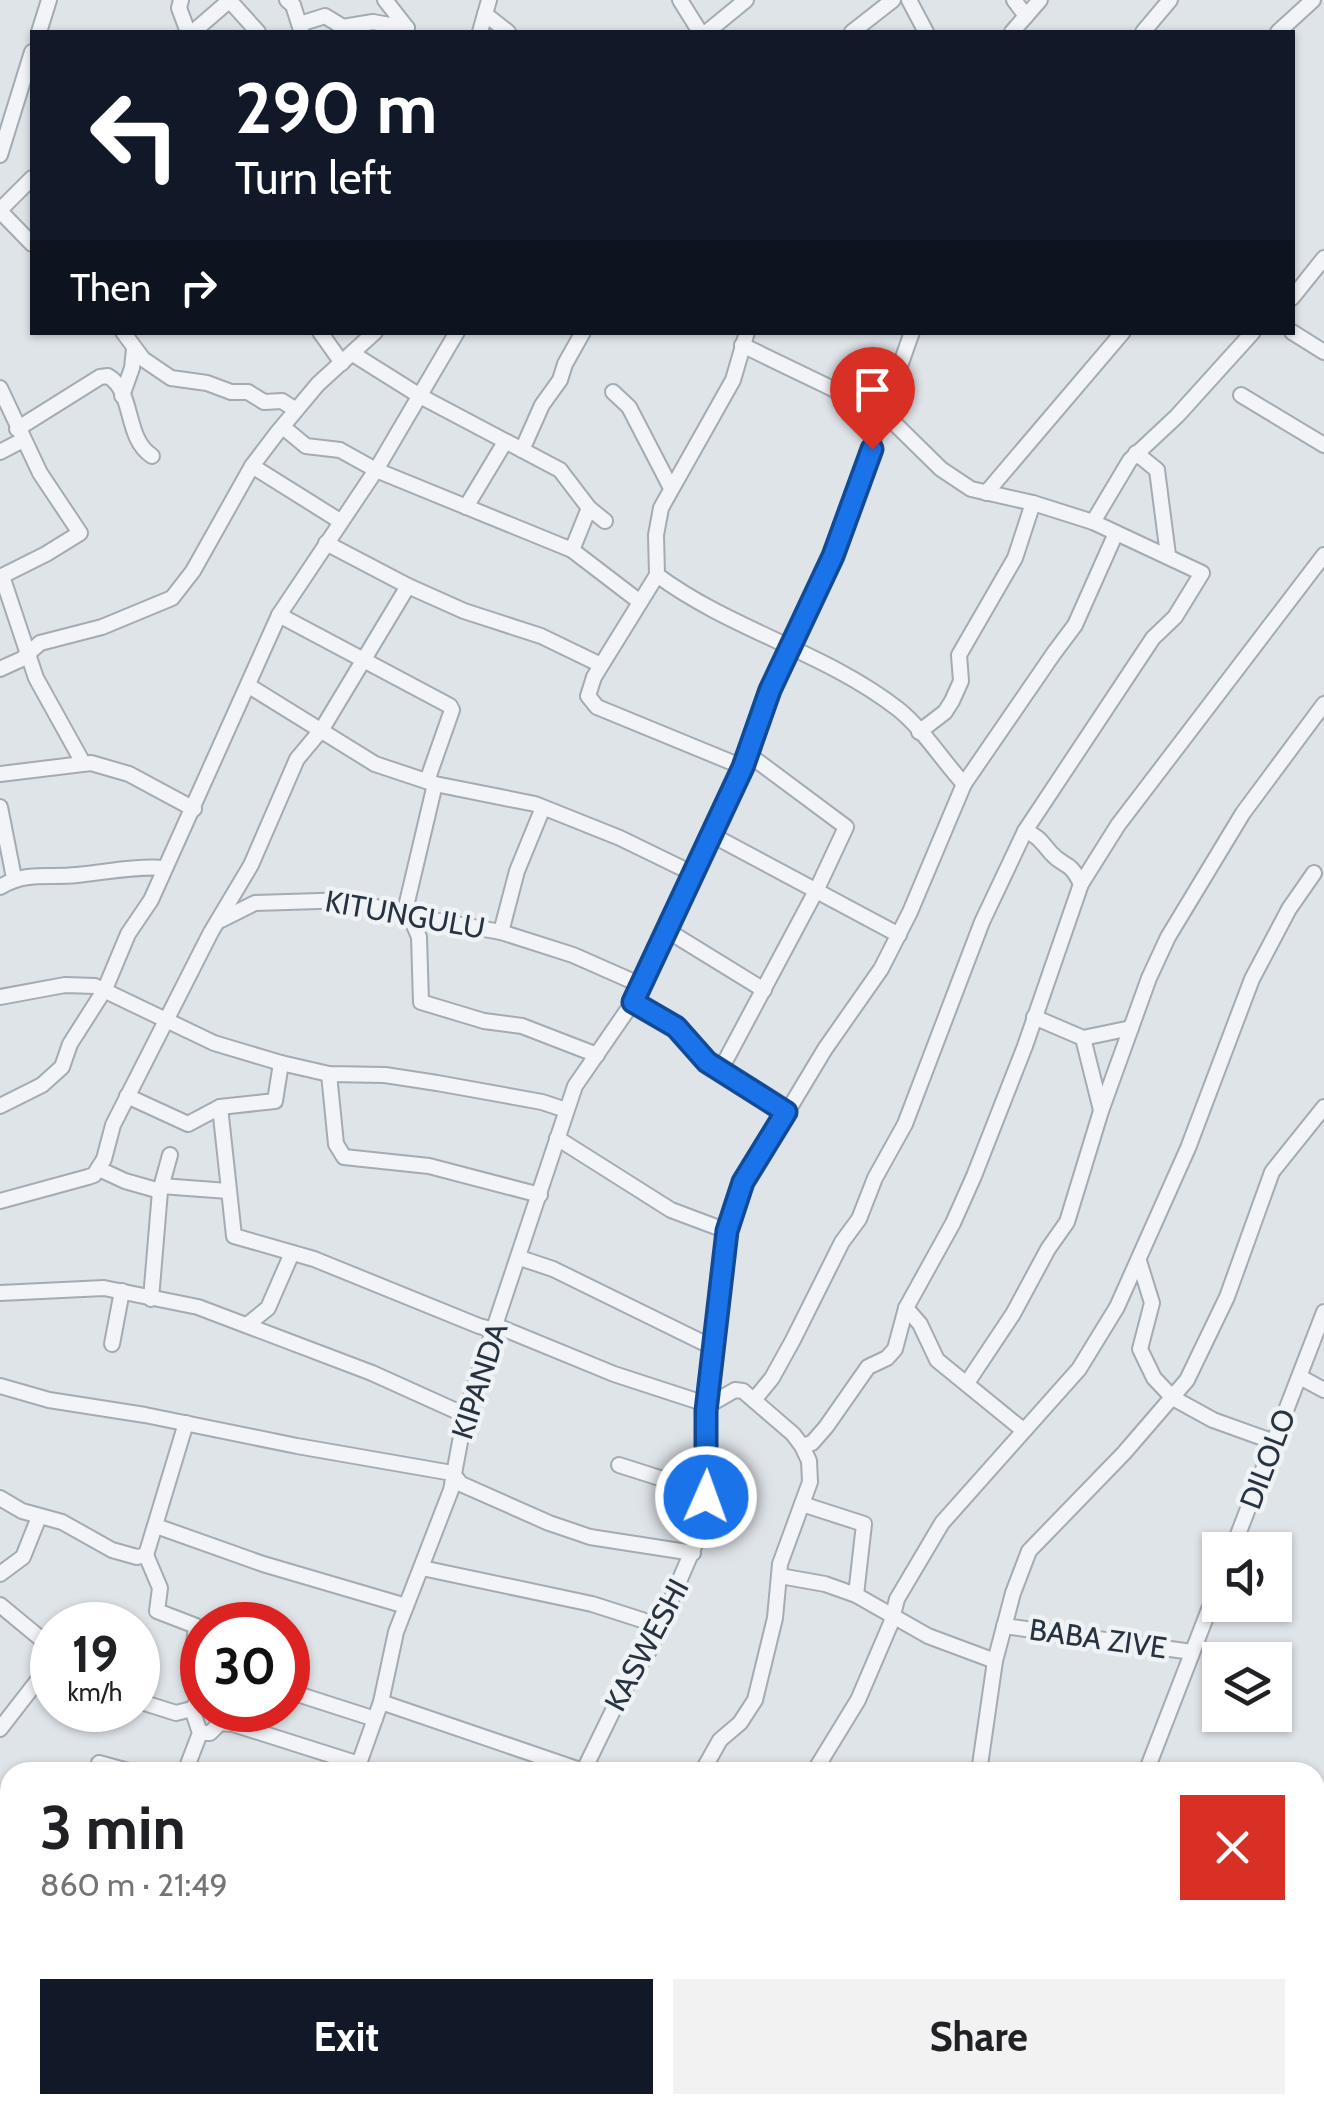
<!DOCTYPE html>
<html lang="en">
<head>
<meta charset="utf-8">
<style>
  :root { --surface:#fff; --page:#f2f2f2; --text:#202124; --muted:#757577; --accent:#111827 }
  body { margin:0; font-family:Cabin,sans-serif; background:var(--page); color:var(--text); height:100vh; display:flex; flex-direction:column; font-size:38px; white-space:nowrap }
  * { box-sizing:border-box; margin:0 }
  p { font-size:32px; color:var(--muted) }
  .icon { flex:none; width:55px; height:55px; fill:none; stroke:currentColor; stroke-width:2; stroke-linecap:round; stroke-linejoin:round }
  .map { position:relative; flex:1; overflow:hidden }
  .side { position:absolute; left:0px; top:1762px; width:1325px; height:352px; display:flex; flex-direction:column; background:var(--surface); border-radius:30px 30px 0 0; box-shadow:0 2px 8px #0004 }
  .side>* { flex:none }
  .guide { position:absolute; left:30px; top:30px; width:1265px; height:305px; border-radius:0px; box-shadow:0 2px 8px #0004; background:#111827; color:#fff; overflow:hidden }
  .fabs { position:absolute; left:1202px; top:1532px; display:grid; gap:20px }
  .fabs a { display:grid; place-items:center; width:90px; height:90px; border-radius:0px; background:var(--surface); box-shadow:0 2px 8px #0004; font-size:50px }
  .speed { position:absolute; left:30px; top:1602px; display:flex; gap:20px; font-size:50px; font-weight:700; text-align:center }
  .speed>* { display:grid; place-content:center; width:130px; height:130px; border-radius:50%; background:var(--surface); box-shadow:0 2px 8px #0004; line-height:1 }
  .speed small { font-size:25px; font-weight:400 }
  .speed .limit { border:15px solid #d22; background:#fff; color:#111 }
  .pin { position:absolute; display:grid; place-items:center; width:85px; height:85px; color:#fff; margin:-102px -42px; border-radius:50% 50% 50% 0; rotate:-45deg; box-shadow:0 0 10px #0007 }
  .pin .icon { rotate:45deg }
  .me { position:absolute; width:110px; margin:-55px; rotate:2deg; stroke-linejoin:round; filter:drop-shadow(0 0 8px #0008) }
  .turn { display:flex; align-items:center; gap:35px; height:210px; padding:0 40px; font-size:45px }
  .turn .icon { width:130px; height:130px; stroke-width:2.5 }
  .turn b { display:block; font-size:70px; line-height:85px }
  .then { display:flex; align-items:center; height:95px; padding:0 40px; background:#0003; gap:20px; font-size:38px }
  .round { display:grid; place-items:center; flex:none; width:105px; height:105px; border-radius:0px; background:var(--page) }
  .overview { display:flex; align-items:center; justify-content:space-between; height:170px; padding:0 40px }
  h1 { font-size:60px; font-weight:700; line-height:75px }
  .action { display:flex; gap:20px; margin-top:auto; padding:20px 40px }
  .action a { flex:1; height:115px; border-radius:0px; background:var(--accent); color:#fff; font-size:40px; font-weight:700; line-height:115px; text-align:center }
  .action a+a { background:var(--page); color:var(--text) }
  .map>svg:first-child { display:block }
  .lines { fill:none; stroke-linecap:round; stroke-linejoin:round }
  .minor-casing { stroke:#a4abb3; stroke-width:18 }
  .minor { stroke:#f2f4f7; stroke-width:14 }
  .route-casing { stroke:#114b97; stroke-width:25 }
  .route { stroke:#1a73e8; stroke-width:18 }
  .labels { text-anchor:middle; stroke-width:9; stroke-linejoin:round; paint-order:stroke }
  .street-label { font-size:30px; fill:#273341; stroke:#eff3f6 }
</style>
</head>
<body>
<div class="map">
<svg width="1324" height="2113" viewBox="0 0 1324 2113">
  <rect width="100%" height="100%" fill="#dfe4e9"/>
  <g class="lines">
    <g class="minor-casing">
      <g id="minor">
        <path d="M 181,0 L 179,8 L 188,32"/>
        <path d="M 287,0 L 293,5 L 301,30"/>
        <path d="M 385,0 L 407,28"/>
        <path d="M 680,0 L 700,32"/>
        <path d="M 909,0 L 926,32"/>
        <path d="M 1014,0 L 1026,16"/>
        <path d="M 230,1 L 258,32"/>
        <path d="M 485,14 L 508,32"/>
        <path d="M 300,24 L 325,16 L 343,27 L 373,22 L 407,28"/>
        <path d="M 39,32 L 49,0"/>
        <path d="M 193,32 L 230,0"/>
        <path d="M 480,32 L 489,0"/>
        <path d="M 707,32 L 746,0"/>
        <path d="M 852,32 L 893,0"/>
        <path d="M 1012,32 L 1040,0"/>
        <path d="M 1143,32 L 1170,0"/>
        <path d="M 1278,32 L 1313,0"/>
        <path d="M 0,155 L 32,52"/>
        <path d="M 0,210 L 32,178"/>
        <path d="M 0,211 L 32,244"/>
        <path d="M 1292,298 L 1324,258"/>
        <path d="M 123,332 L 143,359 L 171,378 L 207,383 L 231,392 L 248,392 L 264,402 L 282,401 L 296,410"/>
        <path d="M 320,332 L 342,363"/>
        <path d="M 1292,332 L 1324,352"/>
        <path d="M 742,345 L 885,414 L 941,469 L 971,489 L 1033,503 L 1093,522 L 1202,573 L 1175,617 L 1153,638 L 1025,831 L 982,922 L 905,1124 L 875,1178 L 859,1219 L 842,1242 L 793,1340 L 772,1378 L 754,1400"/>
        <path d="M 353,354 L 420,396 L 560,470 L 589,508 L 605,521"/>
        <path d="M 0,388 L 40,473 L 80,533 L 46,554 L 2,576 L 36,678 L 82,761"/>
        <path d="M 613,392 L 629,407 L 671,488"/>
        <path d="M 1241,395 L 1324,445"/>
        <path d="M 122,396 L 132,368 L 134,349"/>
        <path d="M 283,427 L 306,446 L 340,450 L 376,470 L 572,550 L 640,602"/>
        <path d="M 17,429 L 100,377 L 108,376 C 135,392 124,438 152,456"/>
        <path d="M 522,450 L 542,405 L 560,380 L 565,364 L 583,332"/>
        <path d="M 0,452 L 23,440"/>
        <path d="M 1136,453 L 1157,470 L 1168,555"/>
        <path d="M 252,466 L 340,521"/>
        <path d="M 986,493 L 1123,332"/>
        <path d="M 466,507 L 505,442"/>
        <path d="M 1093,522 L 1130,460 L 1177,416 L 1253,332"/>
        <path d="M 326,543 L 408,586 L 464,611 L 541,636 L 601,665"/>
        <path d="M 572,550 L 589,508"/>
        <path d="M 657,575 C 731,630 825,652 898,709 C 923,729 942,760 964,784"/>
        <path d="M 279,615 L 450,706 L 452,710 L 427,781"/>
        <path d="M 0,669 L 22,659 L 40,643 L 102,627 L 172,598 L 193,571 L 252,466 L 277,433 L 318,384 L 375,332"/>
        <path d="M 249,686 L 375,764 L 435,784 L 535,804 L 620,838 L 694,874"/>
        <path d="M 919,732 L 945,712 L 952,701 L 961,681 L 959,655 L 1015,558 L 1033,503"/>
        <path d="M 743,767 L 597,707 L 588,696 L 594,677 L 657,575 L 656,535 L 661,508 L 733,380 L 747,332"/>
        <path d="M 0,774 L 91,763 L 129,774 L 194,809"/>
        <path d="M 0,807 L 14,878"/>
        <path d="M 1025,831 C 1039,836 1042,843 1051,853 C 1064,868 1069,859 1081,884"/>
        <path d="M 712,835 L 899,935"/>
        <path d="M 0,887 C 26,871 48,878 77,875 C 106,872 135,866 165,868"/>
        <path d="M 404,915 L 435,784"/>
        <path d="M 410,916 L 419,937 L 421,1002 L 484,1021 L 522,1026 L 597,1055"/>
        <path d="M 221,920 L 255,903 L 351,900 L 404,915 L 501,932 L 573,955 L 641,985"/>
        <path d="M 668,931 L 764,990"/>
        <path d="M 501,932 L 517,871 L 542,810"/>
        <path d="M 0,997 L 65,985 L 95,986 L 214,1043 L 281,1063 L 329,1074 L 385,1075 L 437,1083 L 542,1102 L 566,1110"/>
        <path d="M 633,1002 L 676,1027 L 707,1062 L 786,1112"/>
        <path d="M 1034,1017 L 1083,1038 L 1131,1028"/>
        <path d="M 1083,1038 L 1101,1110"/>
        <path d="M 721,1069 L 817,889 L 846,827 L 748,754"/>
        <path d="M 329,1074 L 336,1144 L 344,1157 L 429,1166 L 540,1195"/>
        <path d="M 127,1096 L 188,1124 L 220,1107 L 275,1101 L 281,1063"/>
        <path d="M 0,1106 L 42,1085 L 62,1067 L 70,1044 L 105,989 L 128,934 L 151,900 L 279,615 L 376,470 L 457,332"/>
        <path d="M 220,1107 L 234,1236 L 314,1259 L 479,1326 L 490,1329 L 497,1326 L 614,1374 L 709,1405 L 735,1390 L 743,1391 L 793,1434 L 802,1446 L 809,1461 L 810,1482 L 780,1564 L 775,1618 L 755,1700 L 740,1723 L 720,1740 L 702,1772"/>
        <path d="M 557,1138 L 671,1210 L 727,1231"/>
        <path d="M 99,1169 L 125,1181 L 160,1191"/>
        <path d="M 161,1186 L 228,1191"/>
        <path d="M 0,1201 L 88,1177 L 94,1175 L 104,1159 L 113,1125 L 211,932 L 251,865 L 297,759 L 322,729 L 408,586"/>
        <path d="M 520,1258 L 553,1269 L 712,1347"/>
        <path d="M 1139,1261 L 1152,1303 L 1140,1349 L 1154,1378 L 1173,1398 L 1213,1420 L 1274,1442"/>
        <path d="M 0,1293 L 104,1288 L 198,1307 L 372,1373 L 465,1415"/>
        <path d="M 151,1299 L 160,1191 L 170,1155"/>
        <path d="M 906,1308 L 920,1324 L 937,1360 L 1023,1430"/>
        <path d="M 247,1325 L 268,1308 L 292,1253"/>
        <path d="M 112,1344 L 122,1291"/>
        <path d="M 1300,1377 L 1324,1390"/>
        <path d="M 967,1383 L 1013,1314 L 1048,1249 L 1067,1222 L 1101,1111 L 1149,978 L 1168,937 L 1243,813 L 1324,704"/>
        <path d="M 0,1386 L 49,1400 L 145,1415 L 297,1446 L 452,1473 L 461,1484 L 549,1523 L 590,1537 L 693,1553"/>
        <path d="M 802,1446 L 812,1443 L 826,1427 L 868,1367 L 887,1358 L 895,1349 L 906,1308 L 953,1223 L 974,1176 L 1025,1046 L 1081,884 L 1118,825 L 1324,555"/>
        <path d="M 619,1465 L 666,1480 L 707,1486"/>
        <path d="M 0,1498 L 22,1511 L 62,1522 L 112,1550 L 137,1557 L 146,1555 L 186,1423"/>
        <path d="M 802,1504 L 864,1524 L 856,1595"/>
        <path d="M 156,1526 L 263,1564 L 406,1606"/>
        <path d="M 1232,1550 L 1324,1312"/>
        <path d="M 146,1555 L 160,1588 L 157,1611 L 196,1626 L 192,1661 L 202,1675"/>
        <path d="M 422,1568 L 592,1604 L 642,1620 L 659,1630"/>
        <path d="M 0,1574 L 23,1557 L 39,1517"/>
        <path d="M 780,1576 L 825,1584 L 856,1595 L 928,1636 L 995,1661"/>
        <path d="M 0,1605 L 52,1648"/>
        <path d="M 1004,1626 L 1192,1652"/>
        <path d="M 288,1691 L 375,1719"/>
        <path d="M 138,1701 L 176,1713 L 192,1709"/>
        <path d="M 381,1702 L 583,1771 L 607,1772"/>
        <path d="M 0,1729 L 52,1662"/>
        <path d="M 200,1733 L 210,1733 L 220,1723 L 233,1724 L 359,1764"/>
        <path d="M 99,1763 L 132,1772"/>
        <path d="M 185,1772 L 200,1733 L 192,1709 L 202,1695"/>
        <path d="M 356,1772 L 381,1702 L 396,1632 L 451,1490 L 465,1415 L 575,1086 L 633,1002 L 729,799 L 770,690 L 833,556 L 912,332"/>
        <path d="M 583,1772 L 621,1694 L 650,1649 L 702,1528 L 709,1459 L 707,1411 L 712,1347 L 727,1231 L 736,1197 L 825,1049 L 881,969 L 910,912 L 964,784 L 1054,653 L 1075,625 L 1116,533"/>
        <path d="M 814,1772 L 858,1700 L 891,1623 L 897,1599 L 942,1523 L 1079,1369 L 1117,1307 L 1188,1148 L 1252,979 L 1289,909 L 1314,873"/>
        <path d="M 979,1772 L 995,1661 L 1013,1593 L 1029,1551 L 1124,1453 L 1187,1380 L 1227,1297 L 1272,1172 L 1324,1107"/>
        <path d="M 1146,1772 L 1220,1581"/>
        <path d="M 0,1840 L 10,1844"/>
        <path d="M 0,1944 L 10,1951"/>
        <path d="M 0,2036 L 10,2039"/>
        <path d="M 245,2105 L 272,2109"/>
        <path d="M 342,2105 L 378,2113"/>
        <path d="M 544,2105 L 545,2113"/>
        <path d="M 645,2105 L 648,2113"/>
        <path d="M 974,2105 L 983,2113"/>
        <path d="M 1063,2105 L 1064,2113"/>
        <path d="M 111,2113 L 117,2105"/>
      </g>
    </g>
    <use href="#minor" class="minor"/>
  </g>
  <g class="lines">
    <g class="route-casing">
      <path id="route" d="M 706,1497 L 706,1411 L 727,1231 L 743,1182 L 786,1112 L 707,1062 L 676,1027 L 633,1002 L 743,767 L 770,690 L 833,556 L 872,449"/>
    </g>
    <use href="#route" class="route"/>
  </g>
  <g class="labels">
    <g class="street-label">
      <text transform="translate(405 915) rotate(10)" y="10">KITUNGULU</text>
      <text transform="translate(480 1381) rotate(-72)" y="10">KIPANDA</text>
      <text transform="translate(1268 1459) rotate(-69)" y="10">DILOLO</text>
      <text transform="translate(1098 1639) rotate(8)" y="10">BABA ZIVE</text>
      <text transform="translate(647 1645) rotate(-62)" y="10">KASWESHI</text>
    </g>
  </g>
</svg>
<div class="fabs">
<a><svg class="icon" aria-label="sound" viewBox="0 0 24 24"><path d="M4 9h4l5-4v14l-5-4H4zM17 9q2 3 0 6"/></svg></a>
<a><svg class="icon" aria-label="layers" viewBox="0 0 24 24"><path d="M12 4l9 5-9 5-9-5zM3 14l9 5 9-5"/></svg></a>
</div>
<div class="speed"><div>19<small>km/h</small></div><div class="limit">30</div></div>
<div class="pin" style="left:872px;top:449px;background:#d93025"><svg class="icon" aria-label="arrive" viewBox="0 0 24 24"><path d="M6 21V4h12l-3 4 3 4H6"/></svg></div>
<svg class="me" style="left:706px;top:1497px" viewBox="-20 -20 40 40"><circle r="17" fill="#1a73e8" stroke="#fff" stroke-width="3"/><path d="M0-11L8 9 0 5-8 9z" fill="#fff"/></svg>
<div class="guide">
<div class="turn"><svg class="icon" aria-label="left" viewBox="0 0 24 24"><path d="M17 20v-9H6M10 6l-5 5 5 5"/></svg><div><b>290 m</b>Turn left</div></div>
<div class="then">Then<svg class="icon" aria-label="right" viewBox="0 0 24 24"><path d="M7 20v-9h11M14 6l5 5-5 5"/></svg></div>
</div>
<section class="side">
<div class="overview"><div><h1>3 min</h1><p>860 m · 21:49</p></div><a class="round" style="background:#d93025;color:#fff"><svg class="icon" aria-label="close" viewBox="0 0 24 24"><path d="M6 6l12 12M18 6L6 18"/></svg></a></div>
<div class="action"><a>Exit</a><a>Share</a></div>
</section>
</div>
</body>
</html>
